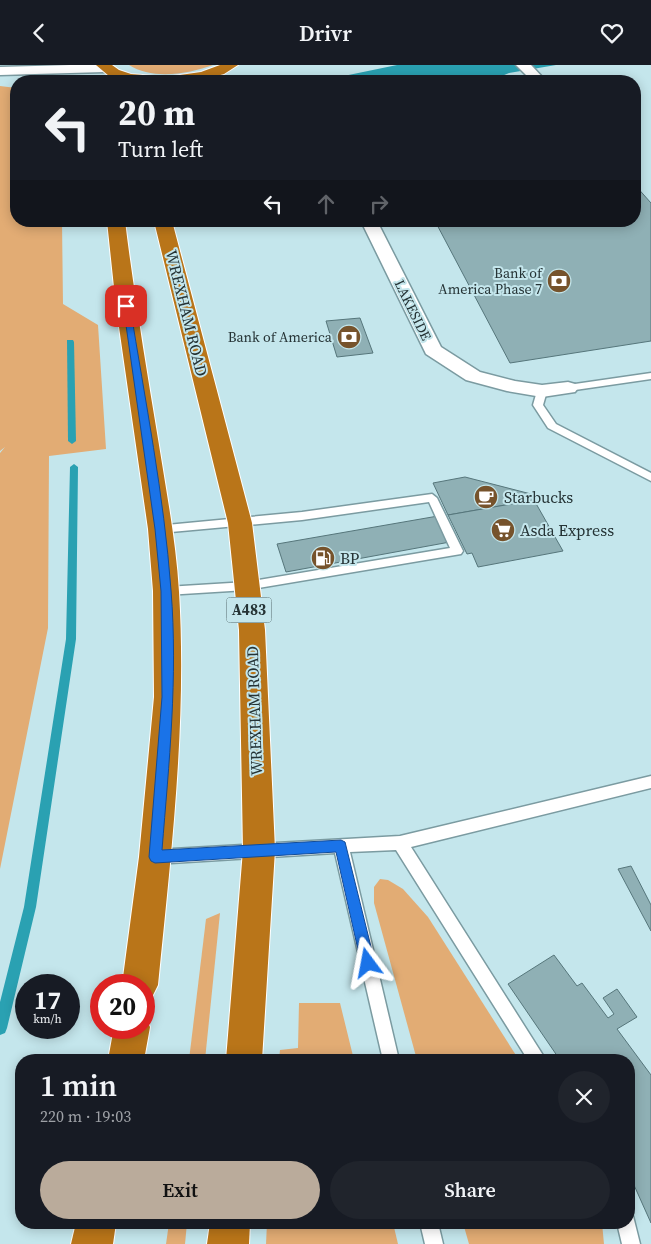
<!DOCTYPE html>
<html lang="en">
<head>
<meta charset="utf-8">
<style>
  :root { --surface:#171b24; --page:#20242c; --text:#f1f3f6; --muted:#9ea1a6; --accent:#baab9b }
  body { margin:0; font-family:"Source Serif 4",serif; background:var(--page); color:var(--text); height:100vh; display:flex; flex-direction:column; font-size:19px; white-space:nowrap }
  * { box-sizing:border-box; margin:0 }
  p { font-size:16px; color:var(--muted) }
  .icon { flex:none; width:28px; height:28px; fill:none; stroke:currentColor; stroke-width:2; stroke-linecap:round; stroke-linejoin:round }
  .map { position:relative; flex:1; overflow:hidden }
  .sheet { position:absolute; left:15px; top:989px; width:620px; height:175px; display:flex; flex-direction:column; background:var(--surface); border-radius:20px; box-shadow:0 2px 12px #0003 }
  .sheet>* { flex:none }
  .top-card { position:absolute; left:10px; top:10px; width:631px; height:152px; border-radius:20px; box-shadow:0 2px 12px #0003; background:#171b24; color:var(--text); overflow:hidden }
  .speed { position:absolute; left:15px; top:909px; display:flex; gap:10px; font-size:25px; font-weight:700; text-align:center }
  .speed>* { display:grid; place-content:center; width:65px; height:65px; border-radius:50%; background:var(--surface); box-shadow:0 2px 12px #0003; line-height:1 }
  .speed small { font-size:12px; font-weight:400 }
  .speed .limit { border:8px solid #d22; background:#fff; color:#111 }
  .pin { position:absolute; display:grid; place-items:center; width:42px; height:42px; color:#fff; margin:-21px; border-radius:10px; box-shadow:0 2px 8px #0006 }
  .me { position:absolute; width:55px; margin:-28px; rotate:347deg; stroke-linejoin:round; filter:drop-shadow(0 0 4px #0008) }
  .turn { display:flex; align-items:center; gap:18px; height:105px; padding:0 25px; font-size:22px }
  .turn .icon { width:65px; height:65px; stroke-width:2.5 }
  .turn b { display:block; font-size:35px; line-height:42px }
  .lanes { display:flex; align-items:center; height:48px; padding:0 25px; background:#0003; justify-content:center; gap:25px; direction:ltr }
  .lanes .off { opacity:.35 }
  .round { display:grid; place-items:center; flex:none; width:52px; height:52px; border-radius:26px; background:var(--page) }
  .head { display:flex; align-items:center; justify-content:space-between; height:85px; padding:0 25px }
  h1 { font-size:30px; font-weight:600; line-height:38px }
  .action { display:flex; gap:10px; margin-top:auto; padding:10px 25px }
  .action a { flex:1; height:58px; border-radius:30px; background:var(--accent); color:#111; font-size:20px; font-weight:600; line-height:58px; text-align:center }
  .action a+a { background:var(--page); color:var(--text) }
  header { display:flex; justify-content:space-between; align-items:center; height:65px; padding:0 25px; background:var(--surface); font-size:22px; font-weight:600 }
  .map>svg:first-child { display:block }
  .green { fill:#e2ac74 }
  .water { fill:#2aa1b2 }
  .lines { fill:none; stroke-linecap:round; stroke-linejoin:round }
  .stream { fill:#2aa1b2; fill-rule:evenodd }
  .building { fill:#8fb0b5; stroke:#56767b }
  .lane-casing { stroke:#7b9ba1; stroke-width:3 }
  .street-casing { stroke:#7b9ba1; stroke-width:3 }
  .highway-casing { stroke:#fff; stroke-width:2 }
  .lane { fill:#fff; fill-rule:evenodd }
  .street { fill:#fff; fill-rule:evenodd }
  .highway { fill:#b97519; fill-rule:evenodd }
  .route { fill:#1a73e8; stroke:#114b97 }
  .labels { text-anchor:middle; stroke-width:4; stroke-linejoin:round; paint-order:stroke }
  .far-poi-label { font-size:14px; fill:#253335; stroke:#c4e6ec; text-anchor:end }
  .far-street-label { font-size:14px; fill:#253335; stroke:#c4e6ec }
  .shield { fill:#c4e6ec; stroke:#55696c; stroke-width:1 }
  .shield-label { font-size:15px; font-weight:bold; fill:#253335 }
  .street-label { font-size:16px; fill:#253335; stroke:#c4e6ec }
  .poi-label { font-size:16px; fill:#253335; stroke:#c4e6ec; text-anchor:start }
</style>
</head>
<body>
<header><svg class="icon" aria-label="back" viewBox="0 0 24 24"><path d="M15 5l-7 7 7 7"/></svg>Drivr<svg class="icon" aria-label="heart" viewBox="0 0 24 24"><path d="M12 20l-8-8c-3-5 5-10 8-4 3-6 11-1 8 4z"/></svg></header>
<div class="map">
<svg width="651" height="1179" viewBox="0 0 651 1179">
  <rect width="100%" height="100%" fill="#c4e6ec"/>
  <g class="green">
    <path d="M 129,0 L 213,0 C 189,9 152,15 129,0 Z"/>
    <path d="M 0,21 L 16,23 L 16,156 L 62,156 L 63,239 L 98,260 L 106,384 L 49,391 L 48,563 L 0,804 L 0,388 L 5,382 L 0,386 Z"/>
    <path d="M 380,814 L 388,815 L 403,824 L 428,852 L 519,995 L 417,995 L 374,838 L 374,822 Z"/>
    <path d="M 220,848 L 205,995 L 189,995 L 206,854 Z"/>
    <path d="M 299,938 L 340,938 L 354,995 L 279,995 L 280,985 L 298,983 Z"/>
    <path d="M 169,1158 L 187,1158 L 185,1179 L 166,1179 Z"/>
    <path d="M 267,1158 L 393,1158 L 398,1179 L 266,1179 Z"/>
    <path d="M 463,1158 L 602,1158 L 604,1179 L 469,1179 Z"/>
  </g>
  <path class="water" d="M 397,0 L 556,0 L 509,8 L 490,16 L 263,16 L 293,12 L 334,13 Z"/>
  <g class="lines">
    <g class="stream">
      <path d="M 67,275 L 73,275 L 74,277 L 76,376 L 72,379 L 68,376 Z"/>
      <path d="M 74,399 L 78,402 L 76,574 L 36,842 L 7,963 L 5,968 L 0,970 L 0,937 L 24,842 L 66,574 L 70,402 Z"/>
    </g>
  </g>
  <g class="building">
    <path d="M 635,120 L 651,138 L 651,276 L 510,298 L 435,156 L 635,156 Z"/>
    <path d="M 360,253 L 373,288 L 337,292 L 326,256 Z"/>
    <path d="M 465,412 L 531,429 L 534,435 L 448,450 L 433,418 Z"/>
    <path d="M 534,435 L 563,486 L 478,502 L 472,488 L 467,489 L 448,450 Z"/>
    <path d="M 438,451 L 450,477 L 286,507 L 277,479 Z"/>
    <path d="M 631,801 L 651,840 L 651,866 L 618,804 Z"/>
    <path d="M 554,890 L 577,921 L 582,918 L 608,953 L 614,949 L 603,933 L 617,924 L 637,952 L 617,964 L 651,1010 L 651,1158 L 629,1109 L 629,995 L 560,995 L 508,919 Z"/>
  </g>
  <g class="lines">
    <g class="lane-casing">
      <g id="lane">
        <path d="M 651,308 L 651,314 L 568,326 L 563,323 L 568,320 Z"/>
        <path d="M 542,323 L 547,326 L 543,340 L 556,359 L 651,408 L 651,416 L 548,363 L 533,340 L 537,326 Z"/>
        <path d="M 432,429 L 437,433 L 463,486 L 461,489 L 247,525 L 166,530 L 160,526 L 166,522 L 247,517 L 450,483 L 429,437 L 302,455 L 160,468 L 156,467 L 154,464 L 156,461 L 302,447 Z"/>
        <path d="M 651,711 L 651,723 L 411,782 L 546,995 L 528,995 L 396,785 L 350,787 L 399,995 L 383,995 L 335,788 L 155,799 L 150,797 L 148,792 L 150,787 L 155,785 L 400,771 Z"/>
        <path d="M 629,1150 L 633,1151 L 640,1179 L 622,1179 L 617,1158 L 629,1158 Z"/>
        <path d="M 420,1158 L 438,1158 L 443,1179 L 425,1179 Z"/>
      </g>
    </g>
    <g class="street-casing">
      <g id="street">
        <path d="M 70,0 L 109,0 L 112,3 L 105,7 L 0,10 L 0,2 Z"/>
        <path d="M 516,0 L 531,0 L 546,16 L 532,16 Z"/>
        <path d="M 361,156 L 377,156 L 441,282 L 480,307 L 515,316 L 542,320 L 568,317 L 575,319 L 578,323 L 575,327 L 542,332 L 507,326 L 466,315 L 426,289 Z"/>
      </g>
    </g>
    <g class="highway-casing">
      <g id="highway">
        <path d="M 96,0 L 112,0 L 119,5 L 131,9 L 166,12 L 201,7 L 220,0 L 238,0 L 224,9 L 198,16 L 124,16 L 109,11 Z"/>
        <path d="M 107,156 L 125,156 C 134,229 146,302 158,374 C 166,425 176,476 179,527 C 187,658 171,789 158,920 L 152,932 L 144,936 L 144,920 L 122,920 L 139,792 L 154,632 L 153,526 L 148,464 L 116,241 Z"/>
        <path d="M 154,156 L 172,156 L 252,458 L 265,565 L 275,785 L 262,995 L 226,995 L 243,785 L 239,565 L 228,458 Z"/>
        <path d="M 144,949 L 150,962 L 144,995 L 108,995 L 114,962 L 144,962 Z"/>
        <path d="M 76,1158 L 116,1158 L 113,1179 L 71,1179 Z"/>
        <path d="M 210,1158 L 250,1158 L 249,1179 L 207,1179 Z"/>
      </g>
    </g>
    <use href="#lane" class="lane"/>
    <use href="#street" class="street"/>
    <use href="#highway" class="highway"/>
  </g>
  <path class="route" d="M 123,239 L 130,241 C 145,335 164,430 171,525 C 178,612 169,698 162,785 L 341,775 L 345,777 L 375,898 L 373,903 L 368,905 L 363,903 L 361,898 L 336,787 L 155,798 L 151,796 L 149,792 L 162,632 L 161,526 L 155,464 Z"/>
  <defs>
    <g id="bank-disc" transform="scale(1.25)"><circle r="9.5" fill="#76532c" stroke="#c4e6ec"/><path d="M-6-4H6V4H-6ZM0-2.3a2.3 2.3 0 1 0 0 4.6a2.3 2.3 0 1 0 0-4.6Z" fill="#fff"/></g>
    <g id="cafe-disc" transform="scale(1.25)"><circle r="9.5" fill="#76532c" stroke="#c4e6ec"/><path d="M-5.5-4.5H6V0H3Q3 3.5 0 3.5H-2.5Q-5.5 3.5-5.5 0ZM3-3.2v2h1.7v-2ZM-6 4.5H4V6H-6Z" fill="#fff"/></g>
    <g id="supermarket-disc" transform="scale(1.25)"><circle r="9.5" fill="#76532c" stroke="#c4e6ec"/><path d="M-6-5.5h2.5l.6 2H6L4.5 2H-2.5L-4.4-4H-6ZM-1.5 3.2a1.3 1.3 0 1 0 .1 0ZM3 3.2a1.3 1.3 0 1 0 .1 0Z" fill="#fff"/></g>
    <g id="fuel-disc" transform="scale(1.25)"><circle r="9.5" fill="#76532c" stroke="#c4e6ec"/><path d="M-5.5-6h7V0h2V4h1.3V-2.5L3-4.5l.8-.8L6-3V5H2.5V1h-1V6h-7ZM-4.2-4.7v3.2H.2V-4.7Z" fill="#fff"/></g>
  </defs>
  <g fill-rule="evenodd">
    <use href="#bank-disc" x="559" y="216"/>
    <use href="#bank-disc" x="349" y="272"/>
    <use href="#cafe-disc" x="486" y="432"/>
    <use href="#supermarket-disc" x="503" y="465"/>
    <use href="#fuel-disc" x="323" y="493"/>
  </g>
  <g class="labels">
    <g class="far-poi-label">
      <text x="542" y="213">Bank of<tspan x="542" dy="16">America Phase 7</tspan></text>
      <text x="332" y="277">Bank of America</text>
    </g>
    <g class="far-street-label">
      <text transform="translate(413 245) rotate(64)" y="5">LAKESIDE</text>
    </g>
    <rect class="shield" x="226.5" y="532.5" width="45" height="25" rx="4"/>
    <g class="shield-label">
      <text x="249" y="550">A483</text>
    </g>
    <g class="street-label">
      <text transform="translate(187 248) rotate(76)" y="6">WREXHAM ROAD</text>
      <text transform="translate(254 646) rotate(-92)" y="6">WREXHAM ROAD</text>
    </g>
    <g class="poi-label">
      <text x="504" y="438">Starbucks</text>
      <text x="520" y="471">Asda Express</text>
      <text x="340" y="499">BP</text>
    </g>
  </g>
</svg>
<div class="speed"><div>17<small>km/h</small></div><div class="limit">20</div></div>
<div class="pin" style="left:126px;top:241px;background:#d93025"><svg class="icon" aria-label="arrive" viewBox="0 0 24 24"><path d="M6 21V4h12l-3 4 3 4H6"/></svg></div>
<svg class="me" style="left:368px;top:898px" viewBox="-20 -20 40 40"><path d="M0-17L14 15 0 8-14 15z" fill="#1a73e8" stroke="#fff" stroke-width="4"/></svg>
<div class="top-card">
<div class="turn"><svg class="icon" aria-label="left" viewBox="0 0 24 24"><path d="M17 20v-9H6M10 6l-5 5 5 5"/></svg><div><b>20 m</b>Turn left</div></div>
<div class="lanes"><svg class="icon" aria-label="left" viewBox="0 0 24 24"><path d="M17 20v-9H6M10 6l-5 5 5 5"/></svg><svg class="icon off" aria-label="ahead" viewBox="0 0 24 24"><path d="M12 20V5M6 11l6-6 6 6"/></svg><svg class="icon off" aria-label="right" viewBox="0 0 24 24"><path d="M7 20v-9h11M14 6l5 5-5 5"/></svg></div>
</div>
<section class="sheet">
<div class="head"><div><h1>1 min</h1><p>220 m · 19:03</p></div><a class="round"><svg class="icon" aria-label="close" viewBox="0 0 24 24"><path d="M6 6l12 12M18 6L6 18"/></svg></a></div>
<div class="action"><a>Exit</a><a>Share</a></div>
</section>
</div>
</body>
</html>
